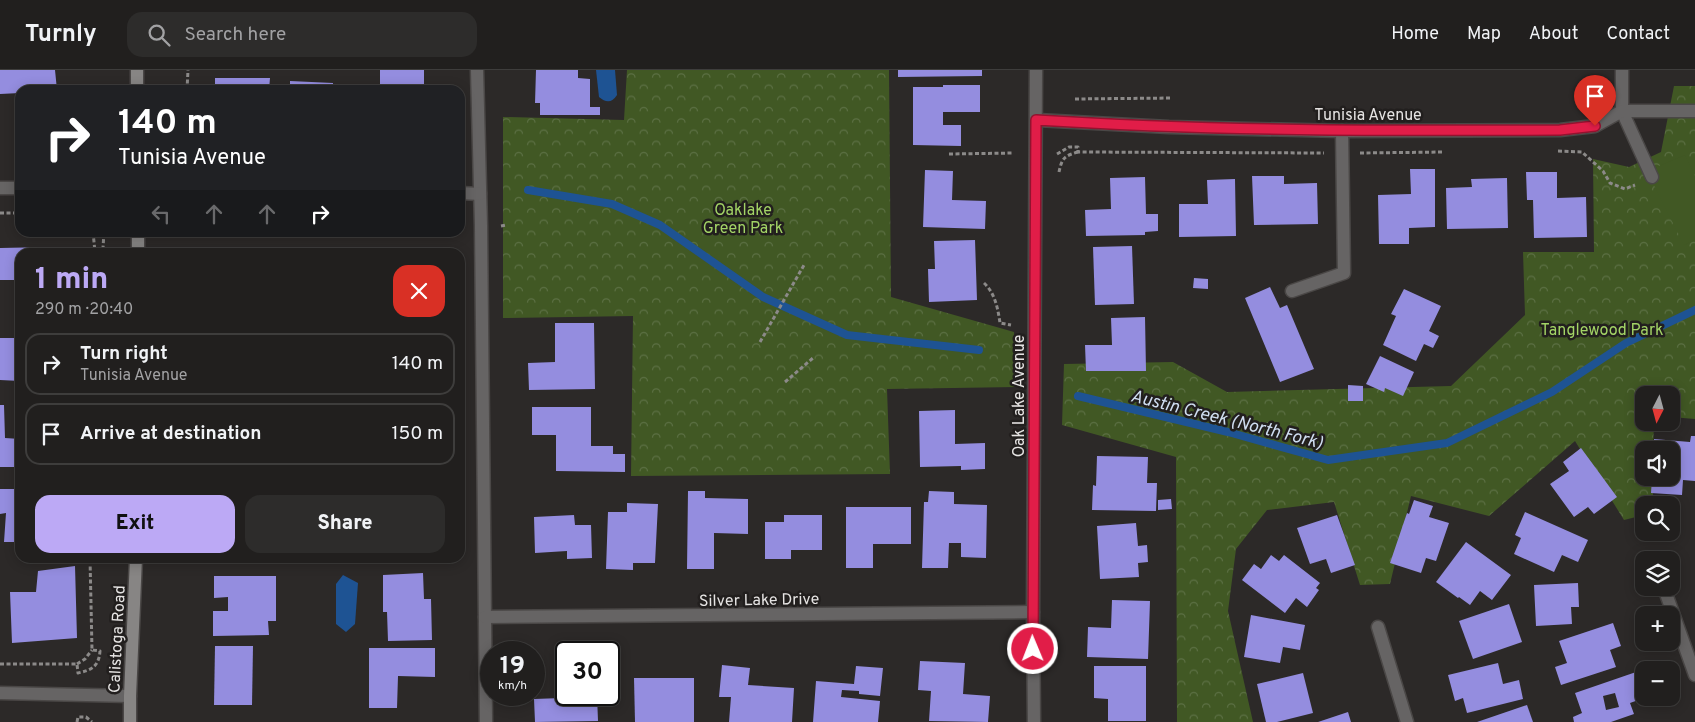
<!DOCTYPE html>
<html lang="en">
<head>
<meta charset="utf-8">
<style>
  :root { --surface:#211f1e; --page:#2d2c2b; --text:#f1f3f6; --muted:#a2a2a4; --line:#3e3d3c; --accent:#bca9f5 }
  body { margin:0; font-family:Overpass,sans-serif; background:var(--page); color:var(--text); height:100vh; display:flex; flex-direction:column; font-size:19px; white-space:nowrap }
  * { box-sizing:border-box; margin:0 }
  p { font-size:16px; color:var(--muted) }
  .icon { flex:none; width:28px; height:28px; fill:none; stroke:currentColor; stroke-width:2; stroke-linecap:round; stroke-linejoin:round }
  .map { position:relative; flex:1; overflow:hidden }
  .drawer { position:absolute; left:15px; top:178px; width:450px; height:315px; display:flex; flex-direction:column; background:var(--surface); border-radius:15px; box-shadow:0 2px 12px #0003,0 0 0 1px var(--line) }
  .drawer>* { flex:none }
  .hud { position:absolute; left:15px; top:15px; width:450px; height:152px; border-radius:15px; box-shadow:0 2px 12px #0003,0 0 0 1px var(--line); background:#202124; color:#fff; overflow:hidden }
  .needle { width:32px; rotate:186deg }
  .buttons { position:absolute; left:1635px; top:316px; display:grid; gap:10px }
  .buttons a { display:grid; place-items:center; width:45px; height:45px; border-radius:10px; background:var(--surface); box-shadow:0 2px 12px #0003,0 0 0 1px var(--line); font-size:25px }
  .speed { position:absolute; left:480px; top:571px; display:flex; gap:10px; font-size:25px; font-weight:700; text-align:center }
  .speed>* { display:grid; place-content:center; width:65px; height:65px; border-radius:50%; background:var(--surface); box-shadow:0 2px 12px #0003,0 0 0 1px var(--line); line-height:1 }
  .speed small { font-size:12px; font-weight:400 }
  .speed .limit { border:2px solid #111; border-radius:8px; background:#fff; color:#111 }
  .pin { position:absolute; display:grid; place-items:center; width:42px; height:42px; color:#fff; margin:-51px -21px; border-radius:50% 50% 50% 0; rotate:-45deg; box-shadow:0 0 5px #0007 }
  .pin .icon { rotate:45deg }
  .me { position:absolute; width:55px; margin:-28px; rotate:359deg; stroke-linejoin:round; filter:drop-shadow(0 0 4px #0008) }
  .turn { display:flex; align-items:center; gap:18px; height:105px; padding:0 20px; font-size:22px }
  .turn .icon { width:65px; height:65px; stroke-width:2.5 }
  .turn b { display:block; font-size:35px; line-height:42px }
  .lanes { display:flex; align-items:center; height:48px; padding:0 20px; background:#0003; justify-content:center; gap:25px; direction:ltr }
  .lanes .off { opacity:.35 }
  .round { display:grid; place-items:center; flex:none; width:52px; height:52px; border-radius:15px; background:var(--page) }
  .overview { display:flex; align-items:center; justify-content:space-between; height:85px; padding:0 20px }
  h1 { font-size:30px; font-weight:800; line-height:38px; color:var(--accent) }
  .button { display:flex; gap:10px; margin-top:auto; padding:10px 20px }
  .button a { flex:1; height:58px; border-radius:15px; background:var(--accent); color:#111; font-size:20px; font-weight:800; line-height:58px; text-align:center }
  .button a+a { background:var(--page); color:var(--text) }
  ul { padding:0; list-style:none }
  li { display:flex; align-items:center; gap:15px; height:62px; margin:0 10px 8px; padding:0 10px; border:2px solid var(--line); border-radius:15px }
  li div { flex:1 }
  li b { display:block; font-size:19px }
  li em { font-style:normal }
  header { display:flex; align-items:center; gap:30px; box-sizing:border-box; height:70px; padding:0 25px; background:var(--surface); border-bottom:1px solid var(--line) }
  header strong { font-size:24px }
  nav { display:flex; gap:28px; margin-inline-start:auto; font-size:18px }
  .search { width:350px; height:45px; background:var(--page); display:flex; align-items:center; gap:12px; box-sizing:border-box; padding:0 18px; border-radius:15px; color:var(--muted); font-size:19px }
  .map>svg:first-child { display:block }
  .park { fill:url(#park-crowns) }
  .garden { fill:#415824 }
  .water { fill:#1e5393 }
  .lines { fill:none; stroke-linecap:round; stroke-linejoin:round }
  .stream { stroke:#1e5393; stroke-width:8 }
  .building { fill:#948ddf; fill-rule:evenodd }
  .service-casing { stroke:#4a4746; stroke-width:15 }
  .minor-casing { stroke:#4a4746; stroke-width:15 }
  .secondary-casing { stroke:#4a4746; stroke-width:15 }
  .path { stroke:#8c8a89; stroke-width:3; stroke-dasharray:4 2.5; stroke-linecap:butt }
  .service { stroke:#666464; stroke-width:12 }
  .minor { stroke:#666464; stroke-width:12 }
  .secondary { stroke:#878584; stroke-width:12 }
  .route-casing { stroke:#92132f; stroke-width:12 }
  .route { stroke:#e11d48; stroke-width:9 }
  .labels { text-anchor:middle; stroke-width:5; stroke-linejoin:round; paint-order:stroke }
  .street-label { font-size:16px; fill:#e6e4e3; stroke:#221f1e }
  .park-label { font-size:16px; fill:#a3d466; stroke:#221f1e }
  .water-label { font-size:18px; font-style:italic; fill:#cfddf0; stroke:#221f1e }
</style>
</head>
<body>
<header>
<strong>Turnly</strong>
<div class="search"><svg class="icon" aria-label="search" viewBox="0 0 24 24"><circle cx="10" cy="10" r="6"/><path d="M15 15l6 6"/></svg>Search here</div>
<nav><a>Home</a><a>Map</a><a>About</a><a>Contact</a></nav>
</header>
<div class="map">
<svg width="1695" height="652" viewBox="0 0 1695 652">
  <defs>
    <pattern id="park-crowns" width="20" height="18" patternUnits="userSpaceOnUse" patternTransform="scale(1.25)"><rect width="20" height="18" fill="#415824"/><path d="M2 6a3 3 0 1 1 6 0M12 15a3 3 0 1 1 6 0" fill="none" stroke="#5c7044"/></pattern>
  </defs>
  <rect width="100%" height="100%" fill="#2c2928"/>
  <g class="park">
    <path d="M 627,0 L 889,0 L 891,227 L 1014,262 L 1016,317 L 887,319 L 890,404 L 631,406 L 633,246 L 503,248 L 503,47 L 624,50 Z"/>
    <path d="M 1674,16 L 1695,16 L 1695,349 L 1671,347 L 1671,325 L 1644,325 L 1644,352 L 1654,353 L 1653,380 L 1644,380 L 1644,408 L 1653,408 L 1653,435 L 1644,435 L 1644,445 L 1624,450 L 1575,371 L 1489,446 L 1411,426 L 1390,514 L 1360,515 L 1334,432 L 1267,440 L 1236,479 L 1228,541 L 1253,652 L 1177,652 L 1176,387 L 1062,355 L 1064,294 L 1173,292 L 1227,322 L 1451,316 L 1525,245 L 1523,182 L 1594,182 L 1593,89 L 1629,97 L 1661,82 Z"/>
  </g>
  <path class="garden" d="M 1685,85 L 1695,106 L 1695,170 L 1684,175 L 1647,101 Z"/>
  <g class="water">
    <path d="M 596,0 L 615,0 L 617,25 C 612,33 606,33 599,27 Z"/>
    <path d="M 343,505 L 358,513 L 355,554 L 346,562 L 336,554 L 336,514 Z"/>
  </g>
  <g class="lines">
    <g class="stream">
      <path d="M 528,120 L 612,134 L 660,155 L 763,227 L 847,265 L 979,280"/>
      <path d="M 1078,326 L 1228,362 L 1328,390 L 1447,373 L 1552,322 L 1626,273 L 1695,240"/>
    </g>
  </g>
  <g class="building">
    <path d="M 0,0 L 55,0 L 57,20 L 20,20 L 20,23 L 0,24 Z"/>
    <rect x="380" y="0" width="44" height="20"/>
    <path d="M 536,0 L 578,0 L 578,8 L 590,9 L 590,37 L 600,37 L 600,45 L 540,45 L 540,33 L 535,33 Z"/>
    <path d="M 898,0 L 982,0 L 982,6 L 898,7 Z"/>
    <path d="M 215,8 L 270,8 L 269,20 L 215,20 Z"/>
    <path d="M 290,11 L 333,13 L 333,18 L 358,18 L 358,20 L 290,20 Z"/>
    <path d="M 943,15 L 980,15 L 980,42 L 943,42 L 943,55 L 961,55 L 961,76 L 913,75 L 913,17 L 943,17 Z"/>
    <path d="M 1410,99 L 1435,99 L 1435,157 L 1409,158 L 1409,174 L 1379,174 L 1378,125 L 1411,124 Z"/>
    <path d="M 925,100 L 953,101 L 952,130 L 986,131 L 985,159 L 923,157 Z"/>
    <path d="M 1526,102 L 1557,102 L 1557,128 L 1586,127 L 1587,167 L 1534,168 L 1533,130 L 1527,130 Z"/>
    <path d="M 1252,106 L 1284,106 L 1284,114 L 1317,113 L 1318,154 L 1254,155 Z"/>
    <path d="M 1145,107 L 1146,144 L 1158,144 L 1158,161 L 1145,162 L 1145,165 L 1086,166 L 1085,140 L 1111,139 L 1110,108 Z"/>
    <path d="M 1507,108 L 1508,158 L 1447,159 L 1446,118 L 1472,117 L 1471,109 Z"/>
    <path d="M 1235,109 L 1236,166 L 1179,167 L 1179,134 L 1208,134 L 1207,110 Z"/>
    <path d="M 975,170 L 977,230 L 929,232 L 928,199 L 935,199 L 934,171 Z"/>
    <path d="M 1132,176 L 1134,234 L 1095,235 L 1093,177 Z"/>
    <path d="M 47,177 L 48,182 L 20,182 L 20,210 L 0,210 L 0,178 Z"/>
    <path d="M 1194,208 L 1208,209 L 1208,219 L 1193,218 Z"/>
    <path d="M 1270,217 L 1280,238 L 1287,235 L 1314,299 L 1280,312 L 1245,228 Z"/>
    <path d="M 1404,219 L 1441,236 L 1429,261 L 1439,266 L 1433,278 L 1424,274 L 1416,291 L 1383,275 L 1396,246 L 1391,244 Z"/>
    <path d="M 1145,247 L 1146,301 L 1086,301 L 1085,275 L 1112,275 L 1111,248 Z"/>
    <path d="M 555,253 L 594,253 L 595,319 L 529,320 L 528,293 L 555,292 Z"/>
    <path d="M 0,268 L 20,268 L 20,311 L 0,310 Z"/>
    <path d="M 1380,286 L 1414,302 L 1403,326 L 1385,318 L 1384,322 L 1366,314 Z"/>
    <path d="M 1348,315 L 1363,316 L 1363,331 L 1348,331 Z"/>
    <path d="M 0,335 L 4,335 L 5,368 L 20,369 L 20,397 L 0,397 Z"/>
    <path d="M 532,337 L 591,337 L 591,376 L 613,376 L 613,384 L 625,384 L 625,402 L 556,401 L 556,365 L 532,365 Z"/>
    <path d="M 955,340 L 955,374 L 985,373 L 985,399 L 961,400 L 961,396 L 920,397 L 919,341 Z"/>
    <path d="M 1691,366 L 1695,366 L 1695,411 L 1683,410 L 1682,425 L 1651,423 L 1652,408 L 1671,408 L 1671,380 L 1654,380 L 1654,369 L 1690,372 Z"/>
    <path d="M 1581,378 L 1617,427 L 1594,444 L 1588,437 L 1574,447 L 1550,414 L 1569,401 L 1563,392 Z"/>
    <path d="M 1097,386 L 1148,387 L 1147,413 L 1157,413 L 1156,441 L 1092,440 L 1093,415 L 1096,416 Z"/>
    <path d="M 0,419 L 20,419 L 20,472 L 4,472 L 6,443 L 0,444 Z"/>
    <path d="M 688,421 L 705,421 L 705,428 L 748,429 L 748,464 L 714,463 L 714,499 L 687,499 Z"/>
    <path d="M 929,421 L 954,422 L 954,434 L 987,435 L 986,488 L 961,487 L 961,473 L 949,473 L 948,498 L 922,498 L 924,432 L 928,432 Z"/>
    <path d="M 1171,429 L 1172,439 L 1158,440 L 1158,430 Z"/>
    <path d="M 1414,430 L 1433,436 L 1429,447 L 1449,453 L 1436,491 L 1426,488 L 1421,503 L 1390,493 L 1407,443 L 1409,444 Z"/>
    <path d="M 627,433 L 658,434 L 655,493 L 633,493 L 633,500 L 606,499 L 608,442 L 627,442 Z"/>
    <path d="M 846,437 L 911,437 L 911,474 L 873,474 L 873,498 L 846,498 Z"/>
    <path d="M 1525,442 L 1588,470 L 1578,492 L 1562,485 L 1554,502 L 1514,484 L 1521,468 L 1515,465 Z"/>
    <path d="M 574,445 L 575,455 L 591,455 L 592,488 L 567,489 L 567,481 L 535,483 L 534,447 Z"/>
    <path d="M 784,445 L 822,445 L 822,480 L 791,480 L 791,489 L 765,489 L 765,452 L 784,452 Z"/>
    <path d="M 1337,445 L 1355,495 L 1331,503 L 1326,489 L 1310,494 L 1297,458 Z"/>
    <path d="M 1136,453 L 1138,476 L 1147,475 L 1148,492 L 1138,493 L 1139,507 L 1100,509 L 1097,456 Z"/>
    <path d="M 1466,472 L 1511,505 L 1492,530 L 1480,521 L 1470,535 L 1459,527 L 1458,528 L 1436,512 Z"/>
    <path d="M 1271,485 L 1279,491 L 1284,485 L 1320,513 L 1316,518 L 1319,520 L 1307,537 L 1296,528 L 1285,543 L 1242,510 L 1254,494 L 1261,499 Z"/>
    <path d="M 75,496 L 77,568 L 12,573 L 10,522 L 36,522 L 38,501 Z"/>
    <path d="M 423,503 L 424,529 L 431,529 L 432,570 L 388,571 L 387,542 L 383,542 L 383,505 Z"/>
    <path d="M 214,506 L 276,506 L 276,551 L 268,551 L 269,565 L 213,566 L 213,541 L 228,541 L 228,527 L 214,528 Z"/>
    <path d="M 1578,513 L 1579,537 L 1571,537 L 1572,554 L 1536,556 L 1534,515 Z"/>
    <path d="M 1112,530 L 1150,531 L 1148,589 L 1087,587 L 1088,557 L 1111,558 Z"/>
    <path d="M 1509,534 L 1522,572 L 1473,589 L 1459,551 Z"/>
    <path d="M 1251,545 L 1305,555 L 1300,580 L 1283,577 L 1280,593 L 1244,587 Z"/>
    <path d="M 1613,553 L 1621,576 L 1610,580 L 1616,597 L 1561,615 L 1555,597 L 1567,593 L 1559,571 Z"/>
    <path d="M 215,576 L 253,576 L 252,635 L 214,635 Z"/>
    <path d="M 369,578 L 435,578 L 435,607 L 398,606 L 397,638 L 369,638 Z"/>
    <path d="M 920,591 L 965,593 L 963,624 L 990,626 L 988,652 L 929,651 L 931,621 L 918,620 Z"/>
    <path d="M 1498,593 L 1503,614 L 1519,610 L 1523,629 L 1467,643 L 1463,628 L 1455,631 L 1448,605 Z"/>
    <path d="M 561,595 L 566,595 L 566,625 L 597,625 L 598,651 L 535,652 L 534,629 L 562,628 Z"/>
    <path d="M 722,595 L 750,598 L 748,615 L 794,618 L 792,652 L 729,652 L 731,627 L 719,627 Z"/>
    <path d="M 856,596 L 883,598 L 880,626 L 859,624 L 859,621 L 842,620 L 841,627 L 880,631 L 878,652 L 813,652 L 816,611 L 854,614 Z"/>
    <path d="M 1094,596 L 1146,596 L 1146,651 L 1108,651 L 1108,629 L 1094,628 Z"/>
    <path d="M 1639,601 L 1644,614 L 1644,628 L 1630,633 L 1634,644 L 1611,652 L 1574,652 L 1573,647 L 1582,643 L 1575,623 ZM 1615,623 L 1619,637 L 1606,640 L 1603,626 Z"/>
    <path d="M 1303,603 L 1313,643 L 1277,652 L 1266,652 L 1257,614 Z"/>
    <path d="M 634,608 L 694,608 L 694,652 L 635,652 Z"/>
    <path d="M 1527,635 L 1533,652 L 1477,652 Z"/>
    <path d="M 1348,642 L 1351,652 L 1318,652 Z"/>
  </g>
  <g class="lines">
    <g class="service-casing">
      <path id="service" d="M 1292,221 L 1344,203 L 1342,61"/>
    </g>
    <g class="minor-casing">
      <g id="minor">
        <path d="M 477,0 L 481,156 L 486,652"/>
        <path d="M 1622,0 L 1622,41 L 1652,107"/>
        <path d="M 1037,50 L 1169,57 L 1342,61 L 1560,60 L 1595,56 L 1622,41 L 1695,41"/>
        <path d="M 0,118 L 20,118"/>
        <path d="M 460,123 L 480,124"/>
        <path d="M 1664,518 L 1695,605"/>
        <path d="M 485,547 L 1033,542"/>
        <path d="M 1378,557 L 1407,652"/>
        <path d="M 0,623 L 130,626"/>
        <path d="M 1034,652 L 1033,542 L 1036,0"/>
      </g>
    </g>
    <g class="secondary-casing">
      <g id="secondary">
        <path d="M 137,0 L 137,20"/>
        <path d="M 138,162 L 138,182"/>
        <path d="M 130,652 L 130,626 L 136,488"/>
      </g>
    </g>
    <g class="path">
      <path d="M 187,20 L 188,0"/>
      <path d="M 1075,29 L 1172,28"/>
      <path d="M 1558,81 L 1582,82 L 1603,101 L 1610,113 L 1625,119 L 1635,115"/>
      <path d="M 1360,83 L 1444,82"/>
      <path d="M 949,84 L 1014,83"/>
      <path d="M 1057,84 L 1069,77 L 1078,77 L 1078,82 L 1324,83"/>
      <path d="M 1059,102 C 1062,88 1064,86 1078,82"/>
      <path d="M 0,143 L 20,143"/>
      <path d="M 501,156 L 506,155"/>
      <path d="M 93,162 L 95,182"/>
      <path d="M 185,165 L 188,162"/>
      <path d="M 96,182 L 103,178 L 104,162"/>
      <path d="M 984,213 C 995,223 998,239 1000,253 L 1011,255"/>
      <path d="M 760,272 L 804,195"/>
      <path d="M 785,312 L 813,288"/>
      <path d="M 0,594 L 77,594 L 78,603 C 92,600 99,596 100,581 L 92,580 L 90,488"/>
      <path d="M 77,594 L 85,589 L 92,580"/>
      <path d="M 77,652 L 78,647 L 86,647 L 92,652"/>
    </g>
    <use href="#service" class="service"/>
    <use href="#minor" class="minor"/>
    <use href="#secondary" class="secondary"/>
  </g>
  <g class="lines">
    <g class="route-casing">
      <path id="route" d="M 1033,579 L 1036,50 C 1211,61 1385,61 1560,60 L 1595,56"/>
    </g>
    <use href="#route" class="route"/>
  </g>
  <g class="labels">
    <g class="street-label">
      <text x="1368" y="50">Tunisia Avenue</text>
      <text transform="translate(1018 326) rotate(-90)" y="6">Oak Lake Avenue</text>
      <text transform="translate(759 529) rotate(-1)" y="6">Silver Lake Drive</text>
      <text transform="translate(116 569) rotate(-87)" y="6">Calistoga Road</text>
    </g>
    <g class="park-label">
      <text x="743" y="145">Oaklake<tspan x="743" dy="18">Green Park</tspan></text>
      <text x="1602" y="265">Tanglewood Park</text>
    </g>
    <g class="water-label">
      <text transform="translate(1227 349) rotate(14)" y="6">Austin Creek (North Fork)</text>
    </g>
  </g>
</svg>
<div class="buttons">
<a><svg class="needle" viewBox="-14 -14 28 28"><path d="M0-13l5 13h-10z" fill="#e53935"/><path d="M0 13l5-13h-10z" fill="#a2a2a4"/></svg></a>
<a><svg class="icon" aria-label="sound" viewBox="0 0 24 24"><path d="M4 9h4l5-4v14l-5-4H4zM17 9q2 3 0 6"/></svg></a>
<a><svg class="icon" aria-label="search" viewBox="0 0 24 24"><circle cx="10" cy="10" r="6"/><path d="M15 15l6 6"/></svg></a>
<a><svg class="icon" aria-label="layers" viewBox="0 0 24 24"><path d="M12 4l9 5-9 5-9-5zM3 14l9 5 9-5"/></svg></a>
<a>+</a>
<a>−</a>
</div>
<div class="speed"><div>19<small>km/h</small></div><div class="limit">30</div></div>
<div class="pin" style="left:1595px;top:56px;background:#d93025"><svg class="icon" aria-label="arrive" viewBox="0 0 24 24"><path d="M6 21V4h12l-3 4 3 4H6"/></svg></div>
<svg class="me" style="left:1033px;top:579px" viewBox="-20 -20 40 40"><circle r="17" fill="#e11d48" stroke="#fff" stroke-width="3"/><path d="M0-11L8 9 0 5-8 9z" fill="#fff"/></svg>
<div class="hud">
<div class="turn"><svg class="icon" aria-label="right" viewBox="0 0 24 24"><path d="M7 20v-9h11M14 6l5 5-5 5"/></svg><div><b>140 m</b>Tunisia Avenue</div></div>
<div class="lanes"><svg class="icon off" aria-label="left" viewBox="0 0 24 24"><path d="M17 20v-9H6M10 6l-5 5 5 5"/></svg><svg class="icon off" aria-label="ahead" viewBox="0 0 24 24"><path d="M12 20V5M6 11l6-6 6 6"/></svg><svg class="icon off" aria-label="ahead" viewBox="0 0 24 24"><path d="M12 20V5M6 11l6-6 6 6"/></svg><svg class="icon" aria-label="right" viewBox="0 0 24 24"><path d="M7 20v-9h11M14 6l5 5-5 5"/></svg></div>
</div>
<section class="drawer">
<div class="overview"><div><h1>1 min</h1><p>290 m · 20:40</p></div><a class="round" style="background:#d93025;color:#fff"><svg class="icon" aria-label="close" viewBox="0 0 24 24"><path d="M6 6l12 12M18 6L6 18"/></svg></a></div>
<ul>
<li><svg class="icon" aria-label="right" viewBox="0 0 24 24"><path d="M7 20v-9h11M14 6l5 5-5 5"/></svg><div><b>Turn right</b><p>Tunisia Avenue</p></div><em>140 m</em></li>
<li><svg class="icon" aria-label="arrive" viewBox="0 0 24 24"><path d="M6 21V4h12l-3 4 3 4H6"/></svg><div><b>Arrive at destination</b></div><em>150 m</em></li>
</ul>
<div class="button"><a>Exit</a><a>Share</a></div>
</section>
</div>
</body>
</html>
